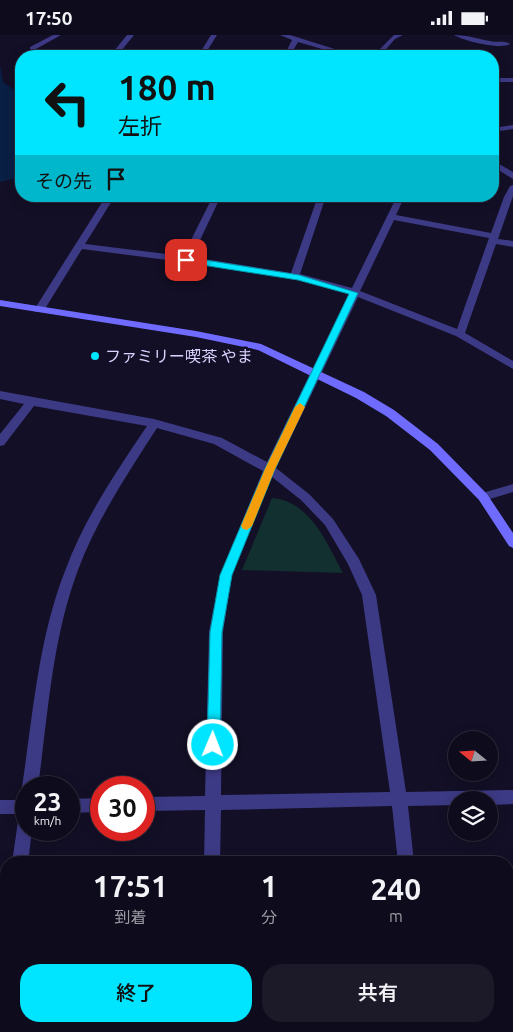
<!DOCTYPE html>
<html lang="ja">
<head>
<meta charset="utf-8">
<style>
  :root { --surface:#0e0b1c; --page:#1c1929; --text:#f1f3f6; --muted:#9b9ba3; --line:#2e2b3b; --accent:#00e5ff }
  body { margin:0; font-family:Ubuntu,"Noto Sans JP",sans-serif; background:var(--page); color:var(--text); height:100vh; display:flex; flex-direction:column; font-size:19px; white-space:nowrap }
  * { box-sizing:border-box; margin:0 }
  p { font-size:16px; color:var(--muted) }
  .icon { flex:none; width:28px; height:28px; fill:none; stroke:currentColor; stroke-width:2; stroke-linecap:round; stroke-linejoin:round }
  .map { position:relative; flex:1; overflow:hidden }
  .side { position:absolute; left:0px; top:821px; width:514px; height:176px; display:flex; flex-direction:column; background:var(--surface); border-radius:20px 20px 0 0; box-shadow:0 2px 12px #0003,0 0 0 1px var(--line) }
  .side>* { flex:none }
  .top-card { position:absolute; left:15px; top:15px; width:484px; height:152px; border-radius:20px; box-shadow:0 2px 12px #0003,0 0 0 1px var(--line); background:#00e5ff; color:#111; overflow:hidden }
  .needle { width:32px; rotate:288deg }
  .buttons { position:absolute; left:448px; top:696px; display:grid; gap:10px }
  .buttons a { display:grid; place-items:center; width:50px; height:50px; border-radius:50%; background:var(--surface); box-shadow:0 2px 12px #0003,0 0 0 1px var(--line); font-size:25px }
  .speed { position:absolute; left:15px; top:741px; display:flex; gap:10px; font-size:25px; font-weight:700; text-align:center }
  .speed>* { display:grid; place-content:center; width:65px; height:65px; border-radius:50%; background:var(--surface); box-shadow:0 2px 12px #0003,0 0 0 1px var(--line); line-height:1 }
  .speed small { font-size:12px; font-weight:400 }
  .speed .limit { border:8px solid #d22; background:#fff; color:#111 }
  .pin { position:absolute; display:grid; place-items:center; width:42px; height:42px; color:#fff; margin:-21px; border-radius:10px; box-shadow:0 2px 8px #0006 }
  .me { position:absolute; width:55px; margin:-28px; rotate:1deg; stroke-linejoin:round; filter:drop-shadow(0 0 4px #0008) }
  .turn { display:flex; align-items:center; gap:18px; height:105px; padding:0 20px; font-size:22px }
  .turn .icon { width:65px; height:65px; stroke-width:2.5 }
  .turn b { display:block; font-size:35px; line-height:42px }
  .then { display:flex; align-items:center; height:48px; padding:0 20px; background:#0003; gap:10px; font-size:19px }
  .eta { display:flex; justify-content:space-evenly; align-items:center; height:85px; text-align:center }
  .eta b { font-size:30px; font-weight:600; line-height:35px }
  .primary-button { display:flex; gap:10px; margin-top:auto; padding:10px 20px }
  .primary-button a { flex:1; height:58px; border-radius:20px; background:var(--accent); color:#111; font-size:20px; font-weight:600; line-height:58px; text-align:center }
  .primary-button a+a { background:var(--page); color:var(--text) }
  .status { display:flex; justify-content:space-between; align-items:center; height:35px; padding:0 25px; background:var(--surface); direction:ltr }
  .status svg { height:14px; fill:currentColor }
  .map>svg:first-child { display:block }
  .green { fill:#12302f }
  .water { fill:#0a1f44 }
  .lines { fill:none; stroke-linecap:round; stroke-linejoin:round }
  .street { fill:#3d3a85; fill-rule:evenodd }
  .secondary { fill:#6f6bff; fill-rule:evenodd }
  .route { fill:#00e5ff; stroke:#0095a6 }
  .slow { fill:#f59e0b }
  .poi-dot { fill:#00e5ff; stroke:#130f26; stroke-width:2 }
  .labels { text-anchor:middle; stroke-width:5; stroke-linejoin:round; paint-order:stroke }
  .poi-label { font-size:16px; fill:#d9d4ff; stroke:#130f26; text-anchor:start }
</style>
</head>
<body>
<div class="status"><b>17:50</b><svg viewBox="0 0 49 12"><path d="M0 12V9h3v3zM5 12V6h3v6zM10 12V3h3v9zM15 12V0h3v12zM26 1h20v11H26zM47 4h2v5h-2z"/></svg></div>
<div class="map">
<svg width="513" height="997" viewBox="0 0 513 997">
  <rect width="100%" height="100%" fill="#130f26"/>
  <path class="green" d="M 272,463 C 310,466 327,508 343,538 L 242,535 Z"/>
  <path class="water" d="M 0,30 L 3,47 L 21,60 L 21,142 L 0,147 Z"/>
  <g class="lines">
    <g class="street">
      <path d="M 53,0 L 61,0 L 36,14 L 37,21 L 31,21 L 30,12 Z"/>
      <path d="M 127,0 L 134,0 L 117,21 L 110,21 Z"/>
      <path d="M 211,0 L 217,0 L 204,21 L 198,21 Z"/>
      <path d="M 280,0 L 290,0 L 357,21 L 346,21 L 298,7 L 290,21 L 284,21 L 292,5 Z"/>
      <path d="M 394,0 L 403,0 L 395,4 L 380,21 L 373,21 Z"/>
      <path d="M 454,0 C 467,0 478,4 490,6 C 497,8 505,5 510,9 C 500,15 464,6 454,0 Z"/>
      <rect x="492" y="43" width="21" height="4"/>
      <path d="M 513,90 L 513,94 L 492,97 L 492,93 Z"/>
      <path d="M 492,125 L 513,137 L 513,144 L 492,131 Z"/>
      <path d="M 513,150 L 513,161 L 498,204 L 513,206 L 513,212 L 496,209 L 465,298 L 513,326 L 513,334 L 456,301 L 358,262 L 276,433 L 309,459 L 333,484 L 359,524 L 376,560 L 406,757 L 513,755 L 513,769 L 489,770 L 489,765 L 456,765 L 456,770 L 408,771 L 414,828 L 398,828 L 392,771 L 221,775 L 220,828 L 204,828 L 205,775 L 144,776 L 144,762 L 205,761 L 209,597 L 220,540 L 263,436 L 214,409 L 157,393 C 128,438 97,484 78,535 C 52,604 48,680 38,752 L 26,752 L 26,758 L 25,757 L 22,752 C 33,680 38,605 65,536 C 84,484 116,437 147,391 L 34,371 L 4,410 L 0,411 L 0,399 L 24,369 L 0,364 L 0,356 L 154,384 L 222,403 L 267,427 L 349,259 L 299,245 L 245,235 L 82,214 L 43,277 L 35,277 L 34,275 L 106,161 L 115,161 L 85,209 L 183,221 L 213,161 L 221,161 L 192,222 L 291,238 L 318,161 L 326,161 L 300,239 L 352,253 L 397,161 L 405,161 L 396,180 L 491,198 L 504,162 L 510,151 ZM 394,185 L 489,203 L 457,294 L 360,256 ZM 272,442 L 301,465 L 325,490 L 348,529 L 362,560 L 390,757 L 221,760 L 223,597 L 232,540 Z"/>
      <path d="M 513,449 L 513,457 L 483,466 L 477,462 L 479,459 Z"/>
      <path d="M 101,763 L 101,777 L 69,778 L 69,764 Z"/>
      <path d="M 0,765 L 26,765 L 26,795 L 32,795 L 28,828 L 12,828 L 19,779 L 0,779 Z"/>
      <path d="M 6,921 L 6,982 L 0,985 L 0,924 Z"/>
      <rect x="203" y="991" width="18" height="6"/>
      <path d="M 422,991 L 440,991 L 441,997 L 423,997 Z"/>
    </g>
    <path class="secondary" d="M 0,265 L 196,296 L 261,309 L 364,357 L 394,375 L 438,409 L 487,459 L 513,498 L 513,513 L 509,511 L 479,465 L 430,415 L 386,381 L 356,363 L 258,315 L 196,302 L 0,271 Z"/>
  </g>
  <path class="route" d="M 186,222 L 299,240 L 358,258 L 275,434 L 232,540 L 222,597 L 220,710 L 218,714 L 213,716 L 209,714 L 207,710 L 210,597 L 220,540 L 265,434 L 349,259 L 298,245 L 183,227 L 182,225 Z"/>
  <path class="slow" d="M 300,368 L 305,372 L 275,434 L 252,491 L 247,495 L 243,494 L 241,491 L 265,434 L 295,372 Z"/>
  <circle class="poi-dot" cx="95" cy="321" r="5"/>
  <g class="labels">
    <g class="poi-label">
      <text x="105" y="327">ファミリー喫茶 やま</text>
    </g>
  </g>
</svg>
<div class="buttons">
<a><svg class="needle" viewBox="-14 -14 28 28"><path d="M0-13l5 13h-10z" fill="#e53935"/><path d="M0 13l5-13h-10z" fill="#9b9ba3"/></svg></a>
<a><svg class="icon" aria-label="layers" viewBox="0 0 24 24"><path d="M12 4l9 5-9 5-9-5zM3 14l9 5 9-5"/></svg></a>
</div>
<div class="speed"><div>23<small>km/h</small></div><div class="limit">30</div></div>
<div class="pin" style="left:186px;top:225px;background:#d93025"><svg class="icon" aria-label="arrive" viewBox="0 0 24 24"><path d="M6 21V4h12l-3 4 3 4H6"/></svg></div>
<svg class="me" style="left:213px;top:710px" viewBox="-20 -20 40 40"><circle r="17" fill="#00e5ff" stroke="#fff" stroke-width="3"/><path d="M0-11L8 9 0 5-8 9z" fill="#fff"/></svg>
<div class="top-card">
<div class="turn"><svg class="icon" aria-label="left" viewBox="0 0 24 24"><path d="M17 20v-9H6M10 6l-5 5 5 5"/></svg><div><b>180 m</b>左折</div></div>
<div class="then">その先<svg class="icon" aria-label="arrive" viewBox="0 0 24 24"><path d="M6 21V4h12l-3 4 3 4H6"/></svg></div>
</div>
<section class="side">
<div class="eta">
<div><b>17:51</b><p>到着</p></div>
<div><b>1</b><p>分</p></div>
<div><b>240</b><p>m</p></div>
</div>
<div class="primary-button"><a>終了</a><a>共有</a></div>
</section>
</div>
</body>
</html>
